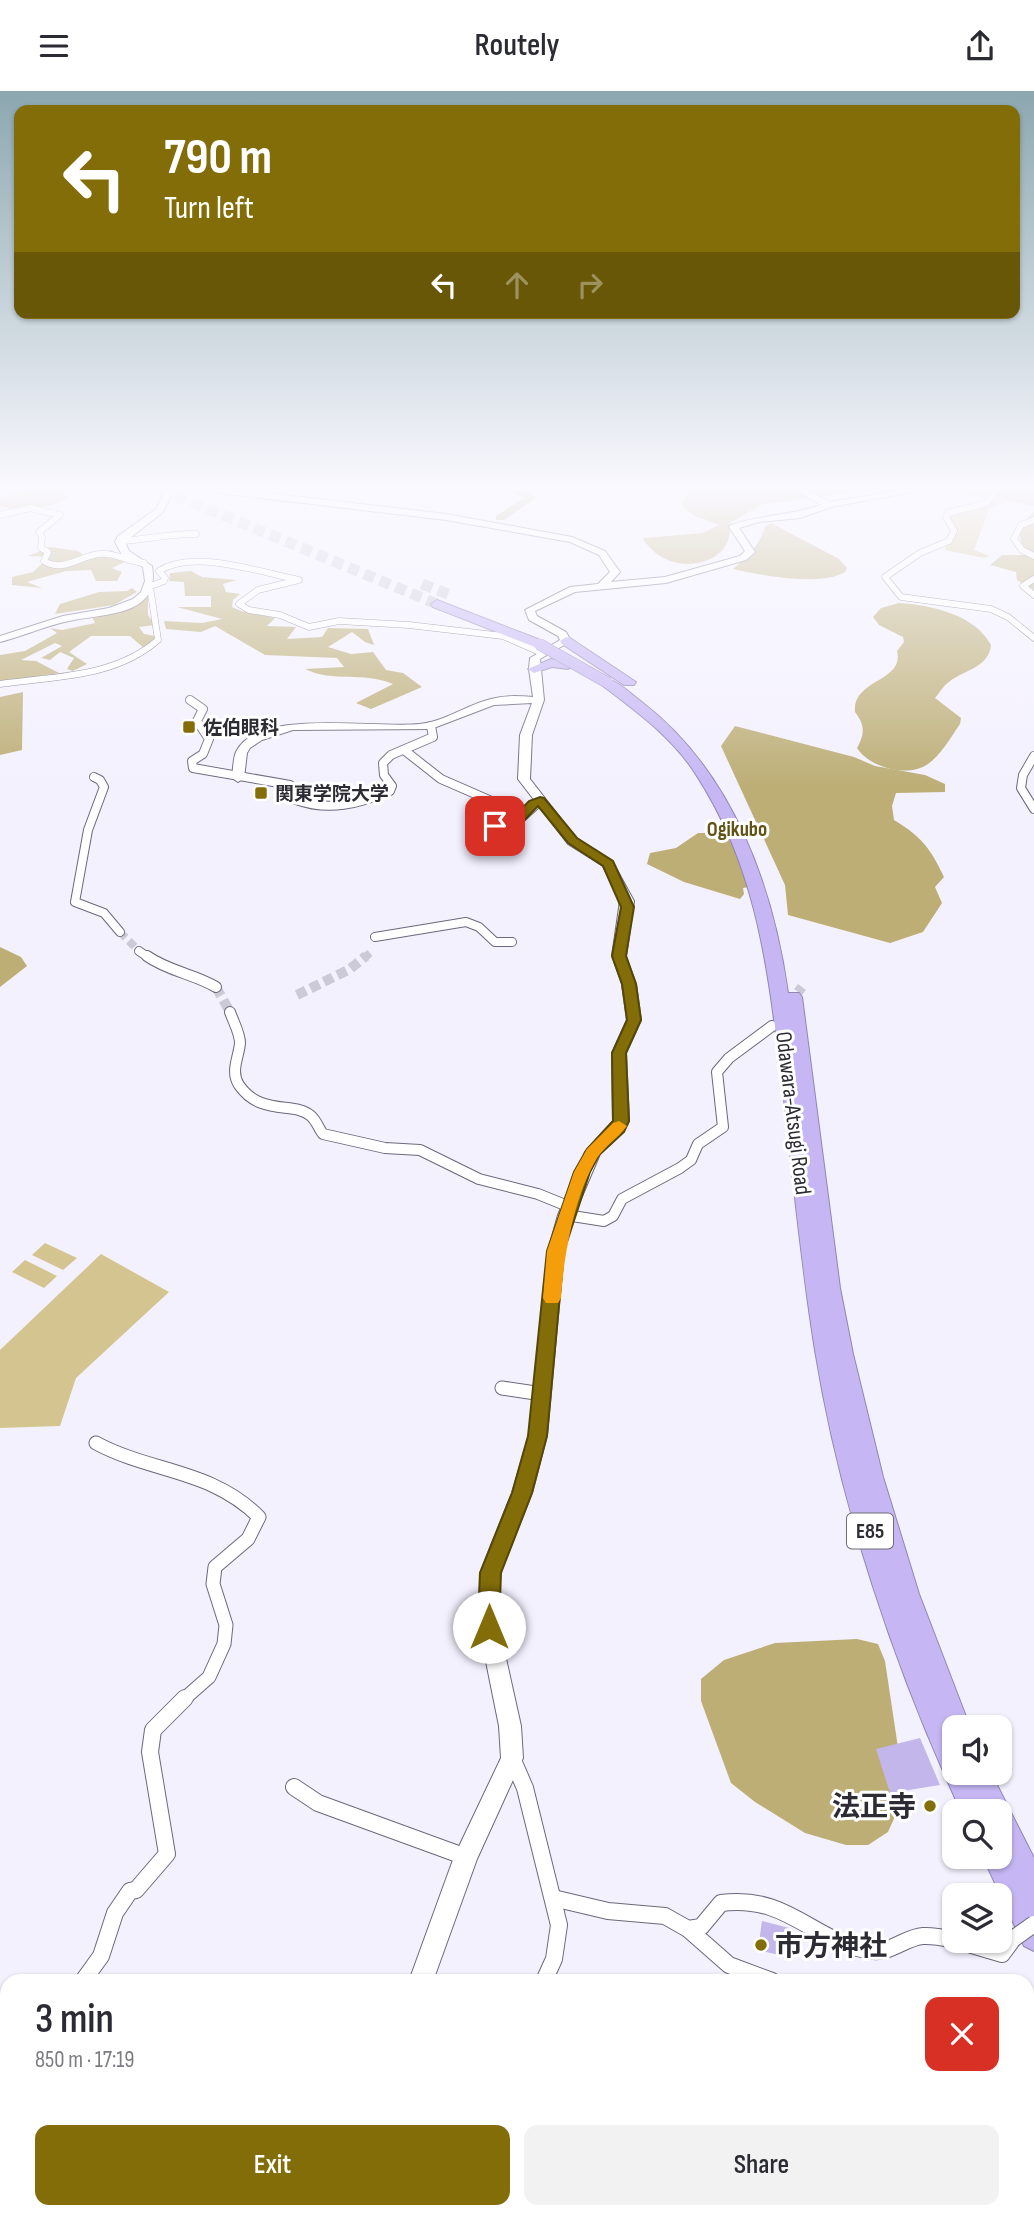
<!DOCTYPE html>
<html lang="en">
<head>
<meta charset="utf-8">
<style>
  :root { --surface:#fff; --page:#f2f2f3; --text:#2b2b33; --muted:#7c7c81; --accent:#836d09 }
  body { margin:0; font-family:"Sofia Sans Condensed","Noto Sans JP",sans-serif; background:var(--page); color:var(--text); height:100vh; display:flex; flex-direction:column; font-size:26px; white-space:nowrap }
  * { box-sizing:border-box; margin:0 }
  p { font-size:23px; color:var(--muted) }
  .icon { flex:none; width:38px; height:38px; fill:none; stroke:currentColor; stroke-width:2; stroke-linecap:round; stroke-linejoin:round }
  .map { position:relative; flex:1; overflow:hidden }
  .side { position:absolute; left:0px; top:1883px; width:1034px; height:245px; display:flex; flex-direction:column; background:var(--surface); border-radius:21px 21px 0 0; box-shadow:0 2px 5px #0004 }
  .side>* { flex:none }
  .top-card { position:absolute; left:14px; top:14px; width:1006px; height:214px; border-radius:14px; box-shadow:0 2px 5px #0004; background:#836d09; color:#fff; overflow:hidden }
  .fabs { position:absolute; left:942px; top:1624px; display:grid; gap:14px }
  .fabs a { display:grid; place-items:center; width:70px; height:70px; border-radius:14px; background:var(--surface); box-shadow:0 2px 5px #0004; font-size:35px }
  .pin { position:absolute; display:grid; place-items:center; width:60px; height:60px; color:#fff; margin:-30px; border-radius:14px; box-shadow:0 4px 10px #0006 }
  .me { position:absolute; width:77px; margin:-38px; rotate:0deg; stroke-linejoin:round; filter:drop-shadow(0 0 5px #0008) }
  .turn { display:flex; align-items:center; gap:24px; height:147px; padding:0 35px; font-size:32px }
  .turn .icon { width:91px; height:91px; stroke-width:2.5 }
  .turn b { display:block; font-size:49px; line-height:60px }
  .lanes { display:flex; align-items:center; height:66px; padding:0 35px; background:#0003; justify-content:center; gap:35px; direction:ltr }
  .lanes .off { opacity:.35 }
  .round { display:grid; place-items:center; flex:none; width:74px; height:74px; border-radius:14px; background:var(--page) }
  .head { display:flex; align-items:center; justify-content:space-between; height:119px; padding:0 35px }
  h1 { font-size:42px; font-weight:600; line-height:52px }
  .primary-button { display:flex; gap:14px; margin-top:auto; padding:14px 35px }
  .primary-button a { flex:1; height:80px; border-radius:14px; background:var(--accent); color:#fff; font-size:28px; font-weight:600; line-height:80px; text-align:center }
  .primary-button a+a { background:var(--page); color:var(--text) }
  header { display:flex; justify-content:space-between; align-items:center; height:91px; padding:0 35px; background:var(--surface); font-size:32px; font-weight:600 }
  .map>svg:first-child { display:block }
  .green { fill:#d4c590 }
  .forest { fill:#bdae76 }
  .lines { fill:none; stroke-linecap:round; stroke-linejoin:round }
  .river { fill:#a3945d; fill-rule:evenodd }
  .building { fill:#c2b6eb }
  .street-tunnel-far1 { stroke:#cccad6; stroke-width:8; stroke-dasharray:8 4.5; stroke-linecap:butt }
  .street-tunnel { stroke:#cccad6; stroke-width:10; stroke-dasharray:10 5; stroke-linecap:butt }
  .highway-tunnel { stroke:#cccad6; stroke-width:11; stroke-dasharray:11 6; stroke-linecap:butt }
  .street-far4-casing { stroke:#6c687c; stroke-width:7 }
  .street-far3-casing { stroke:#6c687c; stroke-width:10 }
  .street-far2-casing { stroke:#6c687c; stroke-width:12 }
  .street-far1-casing { stroke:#6c687c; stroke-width:15 }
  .street-casing { stroke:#6c687c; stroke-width:18 }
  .secondary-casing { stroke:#6c687c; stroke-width:2 }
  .highway-casing { stroke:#9086b1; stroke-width:2 }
  .street-far4 { stroke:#fff; stroke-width:6 }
  .street-far3 { stroke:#fff; stroke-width:8 }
  .street-far2 { stroke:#fff; stroke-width:10 }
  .street-far1 { stroke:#fff; stroke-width:13 }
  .street { stroke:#fff; stroke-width:16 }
  .secondary { fill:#fff; fill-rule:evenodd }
  .highway { fill:#c6b7f4; fill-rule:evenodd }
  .street-bridge-casing { stroke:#6c687c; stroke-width:18; stroke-linecap:butt }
  .highway-bridge-casing { stroke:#9086b1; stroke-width:12; stroke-linecap:butt }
  .street-bridge { stroke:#fff; stroke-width:16 }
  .highway-bridge { stroke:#c6b7f4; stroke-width:11 }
  .route { fill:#836d09; stroke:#554706; stroke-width:2 }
  .slow { fill:#f59e0b }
  .poi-dot { fill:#836d09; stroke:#fff; stroke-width:2.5 }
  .labels { text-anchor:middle; stroke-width:6; stroke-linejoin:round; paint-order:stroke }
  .far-poi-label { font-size:19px; font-weight:bold; fill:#2d2c34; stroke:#fff; text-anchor:start }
  .far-neighbourhood-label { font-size:21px; font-weight:bold; fill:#615215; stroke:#fff }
  .shield { fill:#fff; stroke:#6c6b71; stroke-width:2 }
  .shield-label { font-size:21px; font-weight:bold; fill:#2d2c34 }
  .street-label { font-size:23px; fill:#2d2c34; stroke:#fff }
  .near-poi-label { font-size:28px; font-weight:bold; fill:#2d2c34; stroke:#fff; text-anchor:end }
</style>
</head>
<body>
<header><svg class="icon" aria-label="menu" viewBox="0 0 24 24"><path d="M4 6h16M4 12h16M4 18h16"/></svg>Routely<svg class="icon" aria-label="share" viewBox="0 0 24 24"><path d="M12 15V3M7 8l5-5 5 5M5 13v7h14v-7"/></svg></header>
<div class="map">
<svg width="1034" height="2128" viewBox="0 0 1034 2128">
  <rect width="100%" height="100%" fill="#f4f1ff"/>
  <g class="green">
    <path d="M 936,398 L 1034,398 L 1034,415 L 1006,410 L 989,418 L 974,459 L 989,465 L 984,467 L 945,459 L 947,453 L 943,450 L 950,445 L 952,439 L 944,426 L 988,408 Z"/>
    <path d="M 45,1152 L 77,1167 L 63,1179 L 32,1164 Z"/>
    <path d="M 101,1163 L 169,1201 L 76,1287 L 60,1335 L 0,1337 L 0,1259 Z"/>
    <path d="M 25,1169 L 57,1185 L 44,1197 L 12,1181 Z"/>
  </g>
  <g class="forest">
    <path d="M 30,398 L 60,398 L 68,406 C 52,418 19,422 0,415 L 0,407 Z"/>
    <path d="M 692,398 L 877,398 L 763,413 L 730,432 C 734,472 686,482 660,465 C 653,461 648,454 643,449 L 644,447 L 703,442 L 718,434 C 704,426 666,422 692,398 Z"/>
    <path d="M 974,398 L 1034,398 L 1034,415 L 978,401 Z"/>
    <path d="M 1034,421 L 1034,500 L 1017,489 L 1016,481 L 990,474 L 1002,464 L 1027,464 L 1021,451 L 1019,435 Z"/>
    <path d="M 771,432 L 839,468 L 847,477 L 845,481 C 821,496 760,484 733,478 C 748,465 759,455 765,436 Z"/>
    <path d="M 51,456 L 78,460 L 86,466 L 111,459 L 129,469 L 112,477 L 122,481 L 117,490 L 96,490 L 91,479 L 66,480 L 27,491 L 42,497 L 12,494 L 12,486 L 33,481 L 49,466 L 28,465 Z"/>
    <path d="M 191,480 L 202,486 L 237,489 L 223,493 L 226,501 L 240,503 L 233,509 L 232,516 L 241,520 L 275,527 L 267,535 L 296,536 L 287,548 L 322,546 L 328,537 L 368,538 L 374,554 L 365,551 L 352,541 L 328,556 L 351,563 L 373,561 L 386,579 L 403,582 L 422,596 L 371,618 L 356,612 L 393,593 C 362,580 334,592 305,578 L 344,576 L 337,567 L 265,564 L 215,535 L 201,541 L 166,538 L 164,530 L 202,532 L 222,528 L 177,516 L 211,516 L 211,505 L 185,505 L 184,491 L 169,490 L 170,482 Z"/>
    <path d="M 132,497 L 137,501 L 114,514 L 55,523 L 60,513 L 99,501 L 127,500 Z"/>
    <path d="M 148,506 L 148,524 L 155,534 L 139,536 L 144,543 L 155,545 L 155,550 L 145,558 L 130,545 L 91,545 L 69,561 L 87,573 L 73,580 L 67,578 L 74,567 L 60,561 L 50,569 L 41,567 L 62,555 L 55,552 L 21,569 L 36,570 L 59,582 L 0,591 L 0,564 L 25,560 L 57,542 L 50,537 L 62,539 L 95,532 L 92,526 L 119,521 Z"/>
    <path d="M 899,512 C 930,514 975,523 991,554 C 989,576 965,579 950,590 C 944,594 940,601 935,607 L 961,627 L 960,633 C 951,646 941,664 928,673 C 908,687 870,677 857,657 C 865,643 865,634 855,621 C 852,588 905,591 897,560 L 904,551 L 903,546 L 879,534 L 873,526 L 881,517 Z"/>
    <path d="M 23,601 L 22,659 L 0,664 L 0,606 Z"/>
    <path d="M 735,635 L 854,666 L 875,675 L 925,684 L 945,693 L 945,701 L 896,702 L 892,715 L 894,729 C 921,745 931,758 944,786 L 935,796 L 942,812 L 923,841 L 890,852 L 788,824 L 785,794 L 721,655 Z"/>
    <path d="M 698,742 L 727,742 L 737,762 L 749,796 L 743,797 L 744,803 L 740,808 L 684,791 L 647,773 L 650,762 L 676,757 Z"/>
    <path d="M 0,856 L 21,866 L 27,875 L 0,896 Z"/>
    <path d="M 857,1548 L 878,1553 L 885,1570 L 905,1703 L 888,1741 L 868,1754 L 846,1754 L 805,1742 L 755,1711 L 731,1692 L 701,1610 L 701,1588 L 724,1569 L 775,1552 Z"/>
  </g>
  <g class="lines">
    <path class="river" d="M 505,398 L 520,398 L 537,406 L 504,429 L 496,429 L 496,425 L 524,407 Z"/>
  </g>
  <g class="building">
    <path d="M 920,1647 L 940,1694 L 890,1702 L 876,1658 Z"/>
    <path d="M 762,1830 L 793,1838 L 792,1867 L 758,1859 Z"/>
  </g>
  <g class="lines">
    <g class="street-tunnel-far1">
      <path d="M 120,841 L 139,860"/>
      <path d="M 364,867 L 370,862"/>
    </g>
    <g class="street-tunnel">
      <path d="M 216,896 L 230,921"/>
      <path d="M 297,904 L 350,878 L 366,865"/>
      <path d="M 789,913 L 802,896"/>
    </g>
    <g class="highway-tunnel">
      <path d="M 160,398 L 437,513"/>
      <path d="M 422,493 L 453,505"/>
    </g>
    <g class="street-far4-casing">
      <g id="street-far4">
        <path d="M 997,398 L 987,412 L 948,422 L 946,426 L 954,440 L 949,450 L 920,462 L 885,486 L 901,506 L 991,518 L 1008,526 L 1034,547"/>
        <path d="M 236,399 L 275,398"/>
        <path d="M 0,424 L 30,417 L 60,424 L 39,441 L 42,446 L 41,457 L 48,461 L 44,470 C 63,482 80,465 99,463 C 114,461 129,471 144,472"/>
        <path d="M 1034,429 L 1021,434 L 1014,448 L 1022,459 L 1034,465"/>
        <path d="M 120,450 C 146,449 170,442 196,443"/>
        <path d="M 1034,488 L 1023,495 L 1034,504"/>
        <path d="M 151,495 L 164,490 L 165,487 L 159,480 C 194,457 262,482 299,489 L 258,499 L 239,513 L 249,519 L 280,524 L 309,536 L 339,530 L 409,534 L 503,545 L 542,562"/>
        <path d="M 0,593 C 55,585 114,587 158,549 L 150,496"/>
      </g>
    </g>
    <g class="street-far3-casing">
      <g id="street-far3">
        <path d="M 190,609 L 203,618 L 197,630 L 209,648 L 203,663 L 192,670 L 193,677 L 290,694 L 296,709 C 329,721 359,713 390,700 L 392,695 L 384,684 L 383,672 L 391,664 L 433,646 L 431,635"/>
        <path d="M 404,659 L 441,688 L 496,712 L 497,719 L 492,731 L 495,735 L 510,737 L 540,710"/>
        <path d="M 1034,665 L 1023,684 L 1021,697 L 1034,718"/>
        <path d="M 94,686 L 100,689 L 104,696 L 88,739 L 75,811 L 104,822 L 120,841"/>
        <path d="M 375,846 L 466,831 L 479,836 L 495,851 L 512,851"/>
        <path d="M 139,860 L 149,867"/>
      </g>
    </g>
    <g class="street-far2-casing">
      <g id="street-far2">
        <path d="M 147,865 C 168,880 194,883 216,896"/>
        <path d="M 230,921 C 233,930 240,942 240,952 C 239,966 230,980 239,994 C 261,1026 295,1010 311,1025 C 316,1029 319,1038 323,1043 L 385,1057 L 420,1059 L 479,1088 L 538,1103 L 570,1116"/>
        <path d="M 566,1124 L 604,1130 L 613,1125 L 622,1108 L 680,1077 L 691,1069 L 698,1053 L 723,1036 L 717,981 L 729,967 L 772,935"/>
      </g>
    </g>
    <g class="street-far1-casing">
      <g id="street-far1">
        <path d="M 502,1297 L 542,1303"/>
        <path d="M 96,1352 C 152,1382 211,1378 259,1426 L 248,1448 L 215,1476 L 213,1493 L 226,1534 L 224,1553 L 209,1586 L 183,1609"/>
      </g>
    </g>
    <g class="street-casing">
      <g id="street">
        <path d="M 512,1667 L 525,1697 L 559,1834 L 554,1868 L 544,1890"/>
        <path d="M 294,1696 L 318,1712 L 466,1766"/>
        <path d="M 553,1807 L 608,1820 L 665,1825 L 688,1838 L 701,1836 L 721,1812 C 789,1803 813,1852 872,1860 C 889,1863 906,1846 923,1845 C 948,1844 978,1857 1002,1863 L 1013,1848"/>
        <path d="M 688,1838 L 729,1874 L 772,1890"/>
        <path d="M 83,1890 L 101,1865 L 115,1822 L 130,1800 L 136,1799 L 167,1763 L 150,1661 L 153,1639 L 185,1607"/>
        <path d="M 0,1960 L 3,1949 L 7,1946"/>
        <path d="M 1027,2024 L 1034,2025"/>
        <path d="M 0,2036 L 7,2060"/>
        <path d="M 52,2121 L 74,2123 L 76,2128"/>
        <path d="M 523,2121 L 523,2128"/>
        <path d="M 759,2121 L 766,2128"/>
        <path d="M 912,2121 L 915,2128"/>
        <path d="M 963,2121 L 969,2128"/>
        <path d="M 853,2128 L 856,2121"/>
      </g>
    </g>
    <g class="secondary-casing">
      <g id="secondary">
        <path d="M 166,398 L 174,398 L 163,421 L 125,451 L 129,460 L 152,475 C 161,526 104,522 69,530 C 45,535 23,545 0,551 L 0,545 L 63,525 L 109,517 L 133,508 L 141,501 L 145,490 L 143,476 L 122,464 L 115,451 L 118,445 L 156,418 Z"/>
        <path d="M 207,398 L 232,398 L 446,423 L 572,446 L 605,460 L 620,481 L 611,491 L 665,486 L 740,465 L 745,460 L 729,436 L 731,434 C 761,424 792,424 821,414 L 793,398 L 804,398 L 830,411 L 909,398 L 928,398 L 831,416 L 800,427 L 759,431 L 739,437 L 755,461 L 746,469 L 666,492 L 575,501 L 535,520 L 537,525 L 566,541 L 571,550 L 540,568 L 544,609 L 532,644 L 530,688 L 576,747 L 612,770 L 634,810 L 626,865 L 636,893 L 641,929 L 626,962 L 629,1030 L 623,1041 L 600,1063 L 574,1124 L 564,1160 L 547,1344 L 532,1402 L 500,1482 L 499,1536 L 521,1635 L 523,1667 L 477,1768 L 433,1890 L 409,1890 L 454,1766 L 501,1667 L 499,1635 L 479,1536 L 480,1482 L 512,1402 L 529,1344 L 548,1160 L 558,1124 L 585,1061 L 613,1030 L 612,962 L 627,929 L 622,893 L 612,865 L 620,810 L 603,775 L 568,753 L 518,688 L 520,644 L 532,612 L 494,614 L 431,638 L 293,639 L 262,649 L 250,657 L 247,662 L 244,687 L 238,691 L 232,687 C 233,679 233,668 236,661 C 259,613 389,642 431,631 C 451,626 470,613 491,608 C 505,604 519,605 533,606 L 529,578 L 530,567 L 560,549 L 558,545 L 529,529 L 525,519 L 570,496 L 598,493 L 610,481 L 599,464 L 570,451 L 446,429 L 211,401 Z"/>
        <path d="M 326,2121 L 354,2121 L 351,2128 L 323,2128 Z"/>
      </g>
    </g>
    <g class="highway-casing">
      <g id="highway">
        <path d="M 437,509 L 543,550 L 545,553 L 543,556 L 535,556 L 433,516 L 431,513 Z"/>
        <path d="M 566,546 L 570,547 L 636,591 L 634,594 L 624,594 L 562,553 L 560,550 Z"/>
        <path d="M 551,568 L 573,571 L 574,574 L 568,578 L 552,576 L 534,582 L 528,578 Z"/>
        <path d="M 608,588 C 621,592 632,604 643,612 C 732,681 773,794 788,902 L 799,902 L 802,906 L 840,1197 L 853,1263 L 883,1386 L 919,1503 L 970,1636 L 954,1636 L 954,1682 L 991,1682 L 1034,1767 L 1034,1860 L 1024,1855 L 983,1766 L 999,1766 L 999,1720 L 961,1720 C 895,1578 840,1414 815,1259 C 800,1167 792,1074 781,982 C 767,873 757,777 695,682 C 672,646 637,621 603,595 L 601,592 Z"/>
      </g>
    </g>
    <use href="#street-far4" class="street-far4"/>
    <use href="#street-far3" class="street-far3"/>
    <use href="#street-far2" class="street-far2"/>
    <use href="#street-far1" class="street-far1"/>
    <use href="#street" class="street"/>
    <use href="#secondary" class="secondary"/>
    <use href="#highway" class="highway"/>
    <g class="street-bridge-casing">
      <path id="street-bridge" d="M 1013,1848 L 1034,1833"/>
    </g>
    <g class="highway-bridge-casing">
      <path id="highway-bridge" d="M 539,553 L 608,592"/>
    </g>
    <use href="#street-bridge" class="street-bridge"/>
    <use href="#highway-bridge" class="highway-bridge"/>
  </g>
  <linearGradient id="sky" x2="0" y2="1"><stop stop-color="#8ca7b0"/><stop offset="0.57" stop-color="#faf9ff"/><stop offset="1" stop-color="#faf9ff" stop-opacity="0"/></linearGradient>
  <rect width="1034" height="696" fill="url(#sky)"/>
  <path class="route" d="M 540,706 L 544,707 L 577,747 L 613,770 L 634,816 L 626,865 L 636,893 L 641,929 L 626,962 L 629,1030 L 624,1041 L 599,1064 L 590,1081 L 564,1160 L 547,1345 L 532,1402 L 501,1482 L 499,1536 L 496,1542 L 489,1545 L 481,1542 L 478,1536 L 480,1482 L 512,1402 L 528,1345 L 547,1160 L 574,1081 L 587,1058 L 613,1030 L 612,962 L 627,929 L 622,893 L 612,865 L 621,816 L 603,775 L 568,752 L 538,715 L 515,739 L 495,739 L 488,735 L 495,732 L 507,733 L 529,710 Z"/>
  <path class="slow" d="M 619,1030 L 627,1035 C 618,1047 605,1055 597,1067 C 574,1105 564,1164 561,1207 L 558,1212 L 546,1212 L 543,1207 L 547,1160 L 574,1081 L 587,1058 L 613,1032 Z"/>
  <g class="poi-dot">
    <rect x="182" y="629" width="14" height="14" rx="3.5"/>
    <rect x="254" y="695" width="14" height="14" rx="3.5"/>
    <circle cx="930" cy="1715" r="7"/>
    <circle cx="761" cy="1854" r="7"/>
  </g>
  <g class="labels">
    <g class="far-poi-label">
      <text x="203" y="643">佐伯眼科</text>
      <text x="275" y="709">関東学院大学</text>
    </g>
    <g class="far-neighbourhood-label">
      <text x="737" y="745">Ogikubo</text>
    </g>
    <rect class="shield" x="847" y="1422.5" width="46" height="35" rx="5"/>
    <g class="shield-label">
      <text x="870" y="1447">E85</text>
    </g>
    <g class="street-label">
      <text transform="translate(794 1022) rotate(83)" y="8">Odawara-Atsugi Road</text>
    </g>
    <g class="near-poi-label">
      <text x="916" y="1725">法正寺</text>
      <text x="775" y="1864" text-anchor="start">市方神社</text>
    </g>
  </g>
</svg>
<div class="fabs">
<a><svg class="icon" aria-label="sound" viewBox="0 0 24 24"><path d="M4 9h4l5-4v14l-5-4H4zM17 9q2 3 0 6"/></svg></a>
<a><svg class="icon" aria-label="search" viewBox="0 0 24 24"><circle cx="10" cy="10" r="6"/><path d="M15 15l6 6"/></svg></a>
<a><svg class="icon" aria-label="layers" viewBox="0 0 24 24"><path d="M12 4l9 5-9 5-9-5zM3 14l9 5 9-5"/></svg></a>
</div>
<div class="pin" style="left:495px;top:735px;background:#d93025"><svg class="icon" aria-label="arrive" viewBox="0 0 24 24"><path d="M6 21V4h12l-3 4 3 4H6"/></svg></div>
<svg class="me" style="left:489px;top:1536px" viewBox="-20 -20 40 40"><circle r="19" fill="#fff"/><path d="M0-13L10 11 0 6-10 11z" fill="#836d09"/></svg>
<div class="top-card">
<div class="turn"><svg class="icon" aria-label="left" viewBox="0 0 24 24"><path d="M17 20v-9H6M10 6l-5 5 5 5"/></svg><div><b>790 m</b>Turn left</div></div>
<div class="lanes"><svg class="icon" aria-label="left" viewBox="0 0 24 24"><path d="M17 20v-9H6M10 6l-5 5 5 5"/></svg><svg class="icon off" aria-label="ahead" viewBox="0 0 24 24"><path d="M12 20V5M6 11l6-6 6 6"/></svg><svg class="icon off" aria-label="right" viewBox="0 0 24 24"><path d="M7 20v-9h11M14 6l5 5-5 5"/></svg></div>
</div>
<section class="side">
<div class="head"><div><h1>3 min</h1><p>850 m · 17:19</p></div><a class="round" style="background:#d93025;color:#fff"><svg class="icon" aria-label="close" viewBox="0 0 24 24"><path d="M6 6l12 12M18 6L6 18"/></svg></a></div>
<div class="primary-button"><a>Exit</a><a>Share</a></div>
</section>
</div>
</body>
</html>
